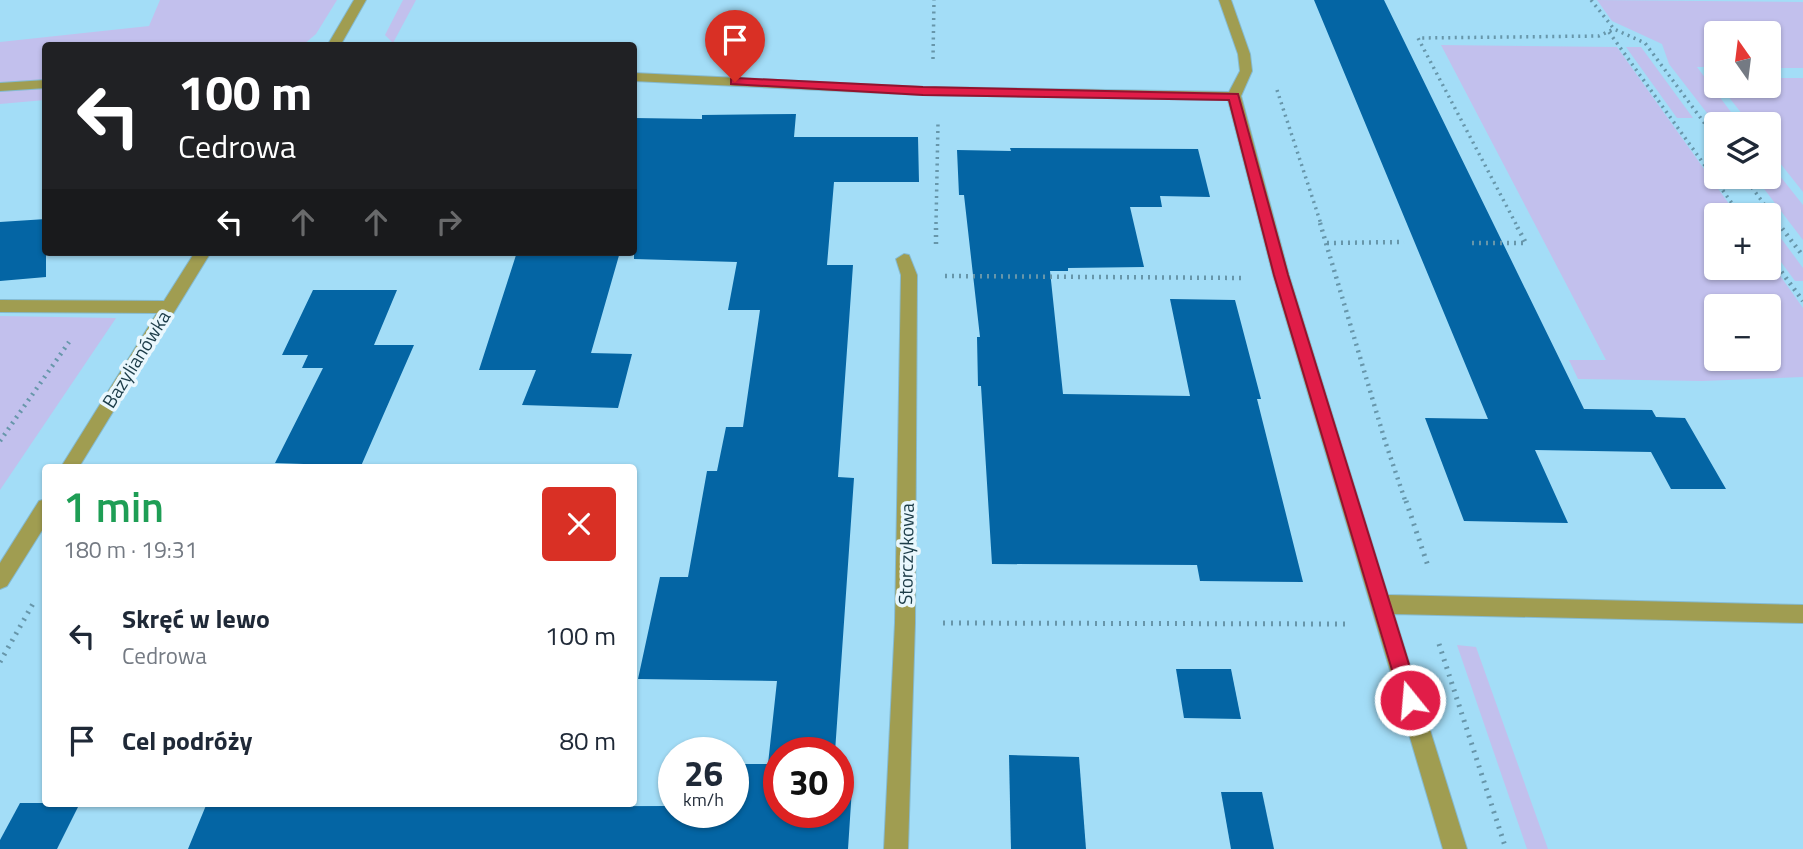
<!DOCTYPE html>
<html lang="pl">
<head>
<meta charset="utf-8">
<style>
  :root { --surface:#fff; --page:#f6f6f7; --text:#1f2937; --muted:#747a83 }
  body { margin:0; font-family:"Titillium Web",sans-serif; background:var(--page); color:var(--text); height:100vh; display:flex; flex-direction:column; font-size:26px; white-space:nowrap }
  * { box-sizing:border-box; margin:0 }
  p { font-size:23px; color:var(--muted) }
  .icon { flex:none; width:38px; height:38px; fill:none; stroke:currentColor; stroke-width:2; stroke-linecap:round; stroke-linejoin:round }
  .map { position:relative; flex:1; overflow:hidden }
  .sheet { position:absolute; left:42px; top:464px; width:595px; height:343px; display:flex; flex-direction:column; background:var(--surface); border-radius:7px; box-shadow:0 2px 5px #0004 }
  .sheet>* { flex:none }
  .guide { position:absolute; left:42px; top:42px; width:595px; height:214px; border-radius:7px; box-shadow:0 2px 5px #0004; background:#202124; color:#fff; overflow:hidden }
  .needle { width:46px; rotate:346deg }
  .fabs { position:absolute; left:1704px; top:21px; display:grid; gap:14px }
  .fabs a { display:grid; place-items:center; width:77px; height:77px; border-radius:7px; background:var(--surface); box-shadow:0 2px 5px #0004; font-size:35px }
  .speed { position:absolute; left:658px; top:737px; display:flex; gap:14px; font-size:35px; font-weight:700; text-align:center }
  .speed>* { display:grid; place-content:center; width:91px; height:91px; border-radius:50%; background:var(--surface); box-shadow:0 2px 5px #0004; line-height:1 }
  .speed small { font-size:18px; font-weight:400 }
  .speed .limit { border:10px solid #d22; background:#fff; color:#111 }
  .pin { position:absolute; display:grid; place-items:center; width:60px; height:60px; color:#fff; margin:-72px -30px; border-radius:50% 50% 50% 0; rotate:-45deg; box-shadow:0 0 7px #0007 }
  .pin .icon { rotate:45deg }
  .me { position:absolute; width:77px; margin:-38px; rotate:343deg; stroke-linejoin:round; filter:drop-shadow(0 0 5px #0008) }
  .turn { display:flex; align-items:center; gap:24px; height:147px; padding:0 21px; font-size:32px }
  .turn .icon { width:91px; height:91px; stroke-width:2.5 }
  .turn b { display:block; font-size:49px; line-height:60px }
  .lanes { display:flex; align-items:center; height:66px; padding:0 21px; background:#0003; justify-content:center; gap:35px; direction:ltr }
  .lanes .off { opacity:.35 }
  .round { display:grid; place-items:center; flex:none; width:74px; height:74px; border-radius:7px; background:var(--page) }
  .headline { display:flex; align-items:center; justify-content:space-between; height:119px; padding:0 21px }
  h1 { font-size:42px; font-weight:600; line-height:52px; color:#1e9e55 }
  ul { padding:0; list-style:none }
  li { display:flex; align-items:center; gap:21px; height:105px; padding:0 21px }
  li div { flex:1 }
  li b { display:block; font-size:26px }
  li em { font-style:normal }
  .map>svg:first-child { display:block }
  .green { fill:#c2c0ed; fill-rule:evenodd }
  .building { fill:#0465a4 }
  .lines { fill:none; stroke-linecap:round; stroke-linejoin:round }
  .minor-casing { stroke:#85bad0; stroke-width:2 }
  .path-far2 { stroke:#6796aa; stroke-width:3.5; stroke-dasharray:2 4.5; stroke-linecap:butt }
  .path-far1 { stroke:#6796aa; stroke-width:4.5; stroke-dasharray:2 5; stroke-linecap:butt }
  .path { stroke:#6796aa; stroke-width:5; stroke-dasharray:2 6; stroke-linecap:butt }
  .minor { fill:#a09d51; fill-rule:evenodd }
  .route { fill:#e11d48; stroke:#92132f; stroke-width:2 }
  .labels { text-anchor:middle; stroke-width:7; stroke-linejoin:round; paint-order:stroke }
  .street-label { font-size:19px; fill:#1c3c48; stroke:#e9f7fd }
</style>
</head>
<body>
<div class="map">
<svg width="1803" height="849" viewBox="0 0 1803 849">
  <rect width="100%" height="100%" fill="#a3ddf7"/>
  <g class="green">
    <path d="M 160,0 L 337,0 L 316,34 L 303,45 L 46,46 L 45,100 L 0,104 L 0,42 L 149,26 Z"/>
    <path d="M 403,0 L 416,0 L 393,43 L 385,35 Z"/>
    <path d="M 1597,0 L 1803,2 L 1803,68 L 1769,68 L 1769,33 L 1717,33 L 1717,67 L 1697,67 L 1740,124 L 1717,126 L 1669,64 L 1662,44 L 1612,21 Z"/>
    <path d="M 1441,45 L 1617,47 L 1737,215 L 1717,215 L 1717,268 L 1769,268 L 1769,260 L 1803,308 L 1803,377 L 1702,381 L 1578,379 L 1569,360 L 1606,360 ZM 1717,306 L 1769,306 L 1769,359 L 1717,359 Z"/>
    <path d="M 1626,47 L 1641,47 L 1693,118 L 1677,118 Z"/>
    <path d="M 1769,78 L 1803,78 L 1803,192 L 1769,149 L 1769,124 L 1750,124 L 1720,86 L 1769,86 Z"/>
    <path d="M 1769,162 L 1803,205 L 1803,240 L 1755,177 L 1769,177 Z"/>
    <path d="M 1769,222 L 1803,268 L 1803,281 L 1795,281 L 1769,246 Z"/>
    <path d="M 0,316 L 116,318 L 0,490 Z"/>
    <path d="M 1457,645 L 1476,647 L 1548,849 L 1527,849 Z"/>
  </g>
  <g class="building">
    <path d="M 1314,0 L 1384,0 L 1584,409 L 1652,410 L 1656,417 L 1685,418 L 1726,489 L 1671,489 L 1651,452 L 1535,450 L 1568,523 L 1464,521 L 1425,418 L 1488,419 Z"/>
    <path d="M 796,114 L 794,137 L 918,137 L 919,182 L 834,182 L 827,265 L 853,265 L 838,477 L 854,478 L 835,752 L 779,752 L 779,812 L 838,812 L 838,787 L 852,788 L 848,849 L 188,849 L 207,803 L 382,803 L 381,807 L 670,806 L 674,786 L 674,812 L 733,812 L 733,764 L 768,764 L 777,681 L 638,679 L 660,577 L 688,577 L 707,471 L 717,471 L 726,427 L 743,427 L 760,310 L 728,310 L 737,262 L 634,259 L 634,118 L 702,119 L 702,115 Z"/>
    <path d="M 1010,148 L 1198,149 L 1210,197 L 1160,196 L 1162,207 L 1130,207 L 1144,267 L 1068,268 L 1068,271 L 1050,271 L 1063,394 L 1190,396 L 1170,299 L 1235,300 L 1261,399 L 1257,399 L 1303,582 L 1200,581 L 1197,565 L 992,564 L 981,386 L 978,386 L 977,337 L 980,337 L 964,195 L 959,195 L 957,150 L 1011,151 Z"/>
    <path d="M 46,219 L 46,277 L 0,281 L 0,222 Z"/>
    <path d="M 517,252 L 620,252 L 591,353 L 632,354 L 618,408 L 522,405 L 536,370 L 479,370 Z"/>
    <path d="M 313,290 L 397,290 L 374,345 L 414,345 L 361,466 L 275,463 L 323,368 L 302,368 L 308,355 L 282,355 Z"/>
    <path d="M 1176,669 L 1231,669 L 1241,719 L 1184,718 Z"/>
    <path d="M 1009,755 L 1079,757 L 1086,849 L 1011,849 Z"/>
    <path d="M 1221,792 L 1262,792 L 1274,849 L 1231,849 Z"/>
    <path d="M 20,803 L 80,803 L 57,849 L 0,849 L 0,840 Z"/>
  </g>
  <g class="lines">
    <g class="minor-casing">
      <g id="minor">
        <path d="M 354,0 L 366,0 L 340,46 L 327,46 Z"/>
        <path d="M 1219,0 L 1231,0 L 1250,54 L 1252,71 L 1241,96 L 1289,275 L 1388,595 L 1803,605 L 1803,623 L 1394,614 L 1467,849 L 1443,849 L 1273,275 L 1228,100 L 923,95 L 634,81 L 634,73 L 923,87 L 1229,92 L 1240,71 L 1238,54 Z"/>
        <path d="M 46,80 L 46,88 L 0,91 L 0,83 Z"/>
        <path d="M 195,252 L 211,252 L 79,467 L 61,467 L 157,313 L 0,312 L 0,300 L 164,301 Z"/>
        <path d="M 904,254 L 909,255 L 917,275 L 915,623 L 908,849 L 884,849 L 895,623 L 901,275 L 896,259 Z"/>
        <path d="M 46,499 L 46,524 L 7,586 L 0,589 L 0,563 L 39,501 Z"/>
      </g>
    </g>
    <g class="path-far2">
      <path d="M 1591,0 L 1614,29 L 1645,43 L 1717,140"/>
      <path d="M 1609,32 L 1734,206 L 1767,207"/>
      <path d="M 933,59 L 934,0"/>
      <path d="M 1277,90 L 1321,224"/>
      <path d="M 1744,177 L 1779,224"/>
      <path d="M 1734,207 L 1740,215"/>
      <path d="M 936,224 L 938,123"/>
      <path d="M 1516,224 L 1418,38 L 1599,36 L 1614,29"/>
    </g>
    <g class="path-far1">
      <path d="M 1320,223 L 1385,441 L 1406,503"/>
      <path d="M 1778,223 L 1803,256"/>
      <path d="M 1327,243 L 1404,242"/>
      <path d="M 1472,243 L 1526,243 L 1515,223"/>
      <path d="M 936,244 L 936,223"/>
      <path d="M 1769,255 L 1803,301"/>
      <path d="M 945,276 L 1244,278"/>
      <path d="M 0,441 L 69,342"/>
    </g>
    <g class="path">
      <path d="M 1406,501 L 1429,569"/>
      <path d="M 943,623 L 1347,624"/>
      <path d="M 1439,644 L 1506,849"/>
      <path d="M 0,662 L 34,602"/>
    </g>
    <use href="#minor" class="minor"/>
  </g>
  <path class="route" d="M 735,78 L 923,87 L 1238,94 L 1288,275 L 1420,700 L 1417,707 L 1410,709 L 1404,707 L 1401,700 L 1274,275 L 1229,100 L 923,95 L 731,84 L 731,79 Z"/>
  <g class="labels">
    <g class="street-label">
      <text transform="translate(136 359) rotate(-58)" y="7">Bazylianówka</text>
      <text transform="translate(906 554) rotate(-89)" y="7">Storczykowa</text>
    </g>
  </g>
</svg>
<div class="fabs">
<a><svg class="needle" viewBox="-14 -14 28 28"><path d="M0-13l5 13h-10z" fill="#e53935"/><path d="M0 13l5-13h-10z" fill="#747a83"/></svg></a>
<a><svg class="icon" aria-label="layers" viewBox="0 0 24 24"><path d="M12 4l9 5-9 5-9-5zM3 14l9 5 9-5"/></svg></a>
<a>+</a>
<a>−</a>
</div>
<div class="speed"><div>26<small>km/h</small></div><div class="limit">30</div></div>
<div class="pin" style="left:735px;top:82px;background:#d93025"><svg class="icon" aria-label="arrive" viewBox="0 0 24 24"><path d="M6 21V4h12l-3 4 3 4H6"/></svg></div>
<svg class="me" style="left:1410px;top:700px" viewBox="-20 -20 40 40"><circle r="17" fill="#e11d48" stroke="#fff" stroke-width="3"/><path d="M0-11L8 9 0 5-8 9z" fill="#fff"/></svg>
<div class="guide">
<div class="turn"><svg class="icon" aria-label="left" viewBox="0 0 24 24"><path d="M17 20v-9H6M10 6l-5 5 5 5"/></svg><div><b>100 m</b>Cedrowa</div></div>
<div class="lanes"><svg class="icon" aria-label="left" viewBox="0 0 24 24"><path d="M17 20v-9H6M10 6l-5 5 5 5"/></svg><svg class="icon off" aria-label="ahead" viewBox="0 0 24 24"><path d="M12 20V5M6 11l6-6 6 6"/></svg><svg class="icon off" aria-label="ahead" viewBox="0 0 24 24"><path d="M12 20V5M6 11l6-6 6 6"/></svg><svg class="icon off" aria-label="right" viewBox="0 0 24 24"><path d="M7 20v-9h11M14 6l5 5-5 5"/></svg></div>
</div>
<section class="sheet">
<div class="headline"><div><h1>1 min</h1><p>180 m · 19:31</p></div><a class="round" style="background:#d93025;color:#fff"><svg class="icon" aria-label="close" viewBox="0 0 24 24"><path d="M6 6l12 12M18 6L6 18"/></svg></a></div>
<ul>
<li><svg class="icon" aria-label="left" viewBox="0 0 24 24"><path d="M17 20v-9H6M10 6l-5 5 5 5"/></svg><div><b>Skręć w lewo</b><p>Cedrowa</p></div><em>100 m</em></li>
<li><svg class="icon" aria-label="arrive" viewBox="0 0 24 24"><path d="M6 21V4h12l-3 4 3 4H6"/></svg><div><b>Cel podróży</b></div><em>80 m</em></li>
</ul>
</section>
</div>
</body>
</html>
